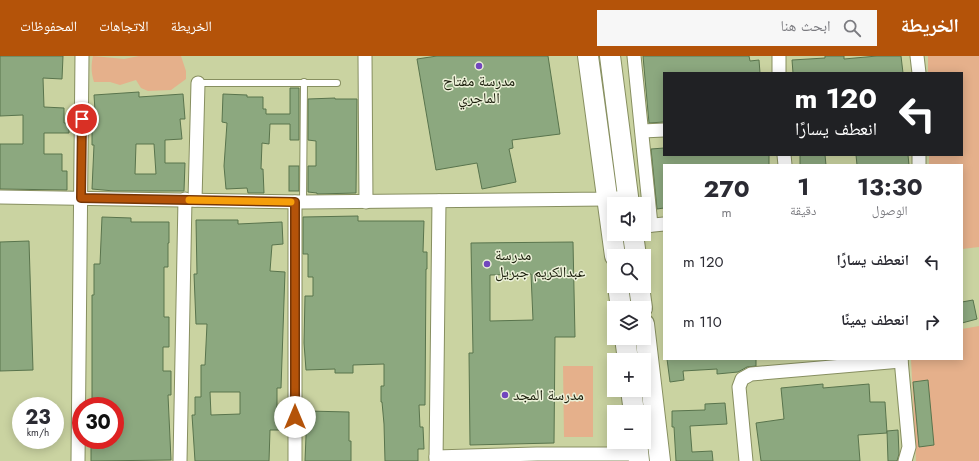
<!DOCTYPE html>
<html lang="ar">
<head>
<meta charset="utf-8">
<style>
  :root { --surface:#fff; --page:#f7f7f7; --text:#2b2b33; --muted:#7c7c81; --accent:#b45309 }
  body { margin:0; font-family:Jost,"Noto Naskh Arabic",sans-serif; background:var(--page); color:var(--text); direction:rtl; height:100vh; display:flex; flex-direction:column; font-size:15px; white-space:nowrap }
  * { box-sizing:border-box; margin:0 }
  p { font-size:13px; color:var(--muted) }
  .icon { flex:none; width:22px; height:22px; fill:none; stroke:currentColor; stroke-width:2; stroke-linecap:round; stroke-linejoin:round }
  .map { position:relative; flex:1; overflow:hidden; direction:ltr }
  .side { position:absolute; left:663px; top:108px; width:300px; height:196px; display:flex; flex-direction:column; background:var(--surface); border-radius:0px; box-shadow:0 2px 10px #0003; direction:rtl }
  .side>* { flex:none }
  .hud { position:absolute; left:663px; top:16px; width:300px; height:84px; border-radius:0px; box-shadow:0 2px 10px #0003; direction:rtl; background:#202124; color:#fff; overflow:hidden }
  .controls { position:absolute; left:607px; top:141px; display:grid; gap:8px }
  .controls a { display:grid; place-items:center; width:44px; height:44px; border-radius:0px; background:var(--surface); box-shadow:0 2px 10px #0003; font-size:20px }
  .speed { position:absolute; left:12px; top:341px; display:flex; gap:8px; font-size:20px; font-weight:700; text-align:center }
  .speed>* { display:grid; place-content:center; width:52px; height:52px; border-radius:50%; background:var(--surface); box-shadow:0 2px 10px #0003; line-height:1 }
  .speed small { font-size:10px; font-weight:400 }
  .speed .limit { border:6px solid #d22; background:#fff; color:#111 }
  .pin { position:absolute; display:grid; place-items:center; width:34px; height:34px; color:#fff; margin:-17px; border:2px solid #fff; border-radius:50%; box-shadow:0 1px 4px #0007 }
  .me { position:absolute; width:44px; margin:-22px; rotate:0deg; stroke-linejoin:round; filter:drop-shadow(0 0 3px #0008) }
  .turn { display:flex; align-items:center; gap:14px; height:84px; padding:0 20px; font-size:18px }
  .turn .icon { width:52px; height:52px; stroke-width:2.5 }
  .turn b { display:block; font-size:28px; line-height:34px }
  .eta { display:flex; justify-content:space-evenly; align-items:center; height:68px; text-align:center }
  .eta b { font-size:24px; font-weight:700; line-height:28px }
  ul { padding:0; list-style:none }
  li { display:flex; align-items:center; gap:12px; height:60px; padding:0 20px }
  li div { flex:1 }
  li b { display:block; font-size:15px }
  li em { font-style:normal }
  header { display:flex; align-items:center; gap:24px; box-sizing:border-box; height:56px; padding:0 20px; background:var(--accent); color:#fff }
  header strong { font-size:19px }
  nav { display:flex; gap:22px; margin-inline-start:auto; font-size:14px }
  .search { width:280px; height:36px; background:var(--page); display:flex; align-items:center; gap:10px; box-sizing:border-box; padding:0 14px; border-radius:0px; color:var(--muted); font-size:15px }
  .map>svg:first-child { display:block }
  .green { fill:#e5b08b }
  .building { fill:#8ca87f; stroke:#59744d; fill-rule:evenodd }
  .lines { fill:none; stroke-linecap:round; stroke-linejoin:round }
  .service-casing { stroke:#878f60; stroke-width:8 }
  .minor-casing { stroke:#878f60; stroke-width:15 }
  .primary-casing { stroke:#878f60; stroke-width:22 }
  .service { stroke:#fff; stroke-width:6 }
  .minor { stroke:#fff; stroke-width:13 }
  .primary { stroke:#fff; stroke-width:20 }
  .route-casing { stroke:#753606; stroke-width:10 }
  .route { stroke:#b45309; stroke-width:7 }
  .slow { stroke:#f59e0b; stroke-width:7 }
  .poi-dot { fill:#7246be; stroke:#ecf1d8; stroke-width:1.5 }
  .labels { text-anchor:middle; stroke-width:3; stroke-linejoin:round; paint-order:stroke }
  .poi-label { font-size:15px; fill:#1b1e0c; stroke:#ecf1d8; text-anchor:start }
</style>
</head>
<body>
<header>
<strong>الخريطة</strong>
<div class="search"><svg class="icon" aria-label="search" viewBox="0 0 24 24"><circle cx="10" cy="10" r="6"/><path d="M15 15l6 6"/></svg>ابحث هنا</div>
<nav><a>الخريطة</a><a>الاتجاهات</a><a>المحفوظات</a></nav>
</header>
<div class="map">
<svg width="979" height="405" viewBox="0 0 979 405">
  <rect width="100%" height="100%" fill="#cad3a1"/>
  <g class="green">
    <path d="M 93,0 L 124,3 L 139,0 L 181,0 L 186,15 L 186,23 L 171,34 L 148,35 L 141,32 L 136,24 L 120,29 L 110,26 L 94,26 C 91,16 91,9 93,0 Z"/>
    <path d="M 928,0 L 979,0 L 979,191 L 962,193 L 962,109 L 929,109 L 929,99 L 962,99 L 962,17 L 928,17 Z"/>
    <path d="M 979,270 L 979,405 L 916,405 L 911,303 L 962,303 L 962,273 Z"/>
    <path d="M 563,310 L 593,310 L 593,381 L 564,381 Z"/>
  </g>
  <g class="building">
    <path d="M 0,0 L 63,0 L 62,23 L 43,22 L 44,51 L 64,52 L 64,67 L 69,67 L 69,77 L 44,77 L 44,98 L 62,98 L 62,115 L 67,115 L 67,134 L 0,133 L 0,88 L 23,88 L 23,59 L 0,60 Z"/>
    <path d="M 437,0 L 548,0 L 560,78 L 512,84 L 513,92 L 509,93 L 516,126 L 482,133 L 477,107 L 436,114 L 417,3 Z"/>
    <path d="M 643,0 L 749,0 L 750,5 L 759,4 L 760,17 L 664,17 L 664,66 L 649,67 Z"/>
    <path d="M 825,0 L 844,0 L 844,3 L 877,0 L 901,0 L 903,17 L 793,17 L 792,4 L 825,2 Z"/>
    <path d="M 290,32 L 299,32 L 299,84 L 290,84 L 290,68 L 270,68 L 269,88 L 262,87 L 261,113 L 263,113 L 264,137 L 248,137 L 247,132 L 226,133 L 224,110 L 227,67 L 222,66 L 223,38 L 247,39 L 247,41 L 263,41 L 263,53 L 266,53 L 266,58 L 290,58 Z"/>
    <path d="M 139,36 L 139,41 L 183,38 L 185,63 L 180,63 L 182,83 L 165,84 L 165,107 L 185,107 L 184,135 L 114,135 L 92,133 L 94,89 L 92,89 L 92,70 L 96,70 L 94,39 ZM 136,88 L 154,88 L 156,118 L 135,118 Z"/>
    <path d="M 335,42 L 335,43 L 357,43 L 356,137 L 317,138 L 317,137 L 308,136 L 308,110 L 316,110 L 316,85 L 308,84 L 308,43 Z"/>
    <path d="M 664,92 L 664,99 L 769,99 L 769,109 L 664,109 L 664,152 L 657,153 L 651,93 Z"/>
    <path d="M 800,99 L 825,99 L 826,109 L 800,109 Z"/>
    <path d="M 856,99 L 908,99 L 909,109 L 857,109 Z"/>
    <rect x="289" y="110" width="10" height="25"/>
    <path d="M 358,160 L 358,165 L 424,165 L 423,196 L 427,196 L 427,213 L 426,213 L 425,349 L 419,349 L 420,371 L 423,371 L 424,393 L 418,393 L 418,405 L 385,405 L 384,368 L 382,346 L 381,346 L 381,330 L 384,330 L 384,308 L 353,309 L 353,317 L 335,317 L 335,313 L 306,314 L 304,287 L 305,240 L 313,240 L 313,221 L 308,221 L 308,198 L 303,198 L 303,161 Z"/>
    <path d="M 102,161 L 131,162 L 131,166 L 169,166 L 169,187 L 168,187 L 168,211 L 164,211 L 164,261 L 169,261 L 169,291 L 163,291 L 163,315 L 171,315 L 171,339 L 168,339 L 171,404 L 91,405 L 91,387 L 115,386 L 115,350 L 92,350 L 92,239 L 94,239 L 94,208 L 100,208 Z"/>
    <path d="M 196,164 L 238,164 L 238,168 L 282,166 L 283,188 L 272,189 L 270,215 L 285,216 L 281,332 L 277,332 L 277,361 L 282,361 L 282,374 L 270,374 L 269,405 L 195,405 L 192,359 L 195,359 L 195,341 L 201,341 L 201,309 L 205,309 L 207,268 L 196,268 L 194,218 L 197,218 ZM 210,336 L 240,336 L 240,358 L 211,359 Z"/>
    <path d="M 29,185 L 33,314 L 0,315 L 0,186 Z"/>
    <path d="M 573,186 L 575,281 L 555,281 L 554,387 L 470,389 L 469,297 L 473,297 L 471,187 ZM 531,218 L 533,264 L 490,265 L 490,219 Z"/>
    <path d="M 973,244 L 977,263 L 962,267 L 962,246 Z"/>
    <path d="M 667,303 L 756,303 L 756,310 L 747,311 L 738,316 L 717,318 L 717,313 L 683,315 L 684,324 L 670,326 Z"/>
    <path d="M 928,324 L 934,389 L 919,391 L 913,326 Z"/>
    <path d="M 823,328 L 823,332 L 869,328 L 870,346 L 885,346 L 887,377 L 858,379 L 860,405 L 761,405 L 756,367 L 784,363 L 781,332 Z"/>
    <path d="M 725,347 L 727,368 L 690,370 L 692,396 L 712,395 L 713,405 L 676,405 L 674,371 L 672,371 L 672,355 L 705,354 L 705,348 Z"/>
    <path d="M 307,355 L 349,356 L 349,385 L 351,385 L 351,405 L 305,405 Z"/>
    <path d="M 898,374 L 899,398 L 897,405 L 888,405 L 887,375 Z"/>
  </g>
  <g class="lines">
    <g class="service-casing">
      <g id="service">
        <path d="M 198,27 L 337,27"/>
        <path d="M 303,146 L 304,26"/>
      </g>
    </g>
    <g class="minor-casing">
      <g id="minor">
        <path d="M 365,0 L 366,146"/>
        <path d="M 634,0 L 651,169"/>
        <path d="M 779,0 L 779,17"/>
        <path d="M 917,0 L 919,17"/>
        <path d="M 642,75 L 664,74"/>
        <path d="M 784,99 L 785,109"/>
        <path d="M 919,109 L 919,99"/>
        <path d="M 0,141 L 303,146 L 607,143 L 628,141"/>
        <path d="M 195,144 L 198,27"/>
        <path d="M 295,146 L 295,405"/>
        <path d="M 644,170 L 664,168"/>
        <path d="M 901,303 L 909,391 L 905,405"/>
        <path d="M 436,401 L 537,398 L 639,398"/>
        <path d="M 78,405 L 82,0"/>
        <path d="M 180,405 L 185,143"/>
        <path d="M 436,405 L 439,145"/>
        <path d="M 746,405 L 739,331 L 742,323 L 751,318 L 901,305"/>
      </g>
    </g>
    <g class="primary-casing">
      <g id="primary">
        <path d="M 588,0 L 615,200"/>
        <path d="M 610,0 L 629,148"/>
        <path d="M 633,178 L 636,200"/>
        <path d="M 618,230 L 621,252"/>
        <path d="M 639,230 L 642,252"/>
        <path d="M 644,268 L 660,405"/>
        <path d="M 625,282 L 628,304"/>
        <path d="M 631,334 L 634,356"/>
        <path d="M 637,386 L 639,405"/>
      </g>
    </g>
    <use href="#service" class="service"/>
    <use href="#minor" class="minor"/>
    <use href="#primary" class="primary"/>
  </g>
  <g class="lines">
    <g class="route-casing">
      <path id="route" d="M 82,63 L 81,142 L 295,146 L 295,361"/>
    </g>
    <use href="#route" class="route"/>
    <path class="slow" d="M 189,144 L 291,146"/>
  </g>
  <g class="poi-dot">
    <circle cx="479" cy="10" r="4"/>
    <circle cx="487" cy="208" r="4"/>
    <circle cx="505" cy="339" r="4"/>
  </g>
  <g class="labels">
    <g class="poi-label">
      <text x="479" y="30" text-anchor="middle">مدرسة مفتاح<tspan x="479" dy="17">الماجري</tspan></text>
      <text x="495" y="204">مدرسة<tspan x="495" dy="17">عبدالكريم جبريل</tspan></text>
      <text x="513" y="344">مدرسة المجد</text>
    </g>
  </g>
</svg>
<div class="controls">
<a><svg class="icon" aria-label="sound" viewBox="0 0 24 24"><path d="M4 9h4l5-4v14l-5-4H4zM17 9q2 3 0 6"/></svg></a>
<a><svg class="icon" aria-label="search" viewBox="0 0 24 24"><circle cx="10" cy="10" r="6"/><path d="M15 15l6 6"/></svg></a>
<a><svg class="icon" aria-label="layers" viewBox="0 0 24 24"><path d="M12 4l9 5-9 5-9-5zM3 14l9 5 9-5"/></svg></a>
<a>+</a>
<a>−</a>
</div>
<div class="speed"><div>23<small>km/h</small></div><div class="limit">30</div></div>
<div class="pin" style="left:82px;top:63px;background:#d93025"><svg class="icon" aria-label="arrive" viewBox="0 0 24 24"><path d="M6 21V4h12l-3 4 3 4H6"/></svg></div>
<svg class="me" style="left:295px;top:361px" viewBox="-20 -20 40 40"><circle r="19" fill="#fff"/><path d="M0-13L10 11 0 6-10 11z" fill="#b45309"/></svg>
<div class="hud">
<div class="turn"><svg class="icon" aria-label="left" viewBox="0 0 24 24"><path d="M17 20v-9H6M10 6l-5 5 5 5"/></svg><div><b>120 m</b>انعطف يسارًا</div></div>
</div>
<section class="side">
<div class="eta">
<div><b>13:30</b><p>الوصول</p></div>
<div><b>1</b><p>دقيقة</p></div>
<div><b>270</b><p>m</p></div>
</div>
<ul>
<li><svg class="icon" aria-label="left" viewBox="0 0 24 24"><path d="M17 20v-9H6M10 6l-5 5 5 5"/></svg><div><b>انعطف يسارًا</b></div><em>120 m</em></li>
<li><svg class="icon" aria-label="right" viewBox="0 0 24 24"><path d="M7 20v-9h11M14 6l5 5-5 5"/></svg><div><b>انعطف يمينًا</b></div><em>110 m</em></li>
</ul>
</section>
</div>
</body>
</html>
